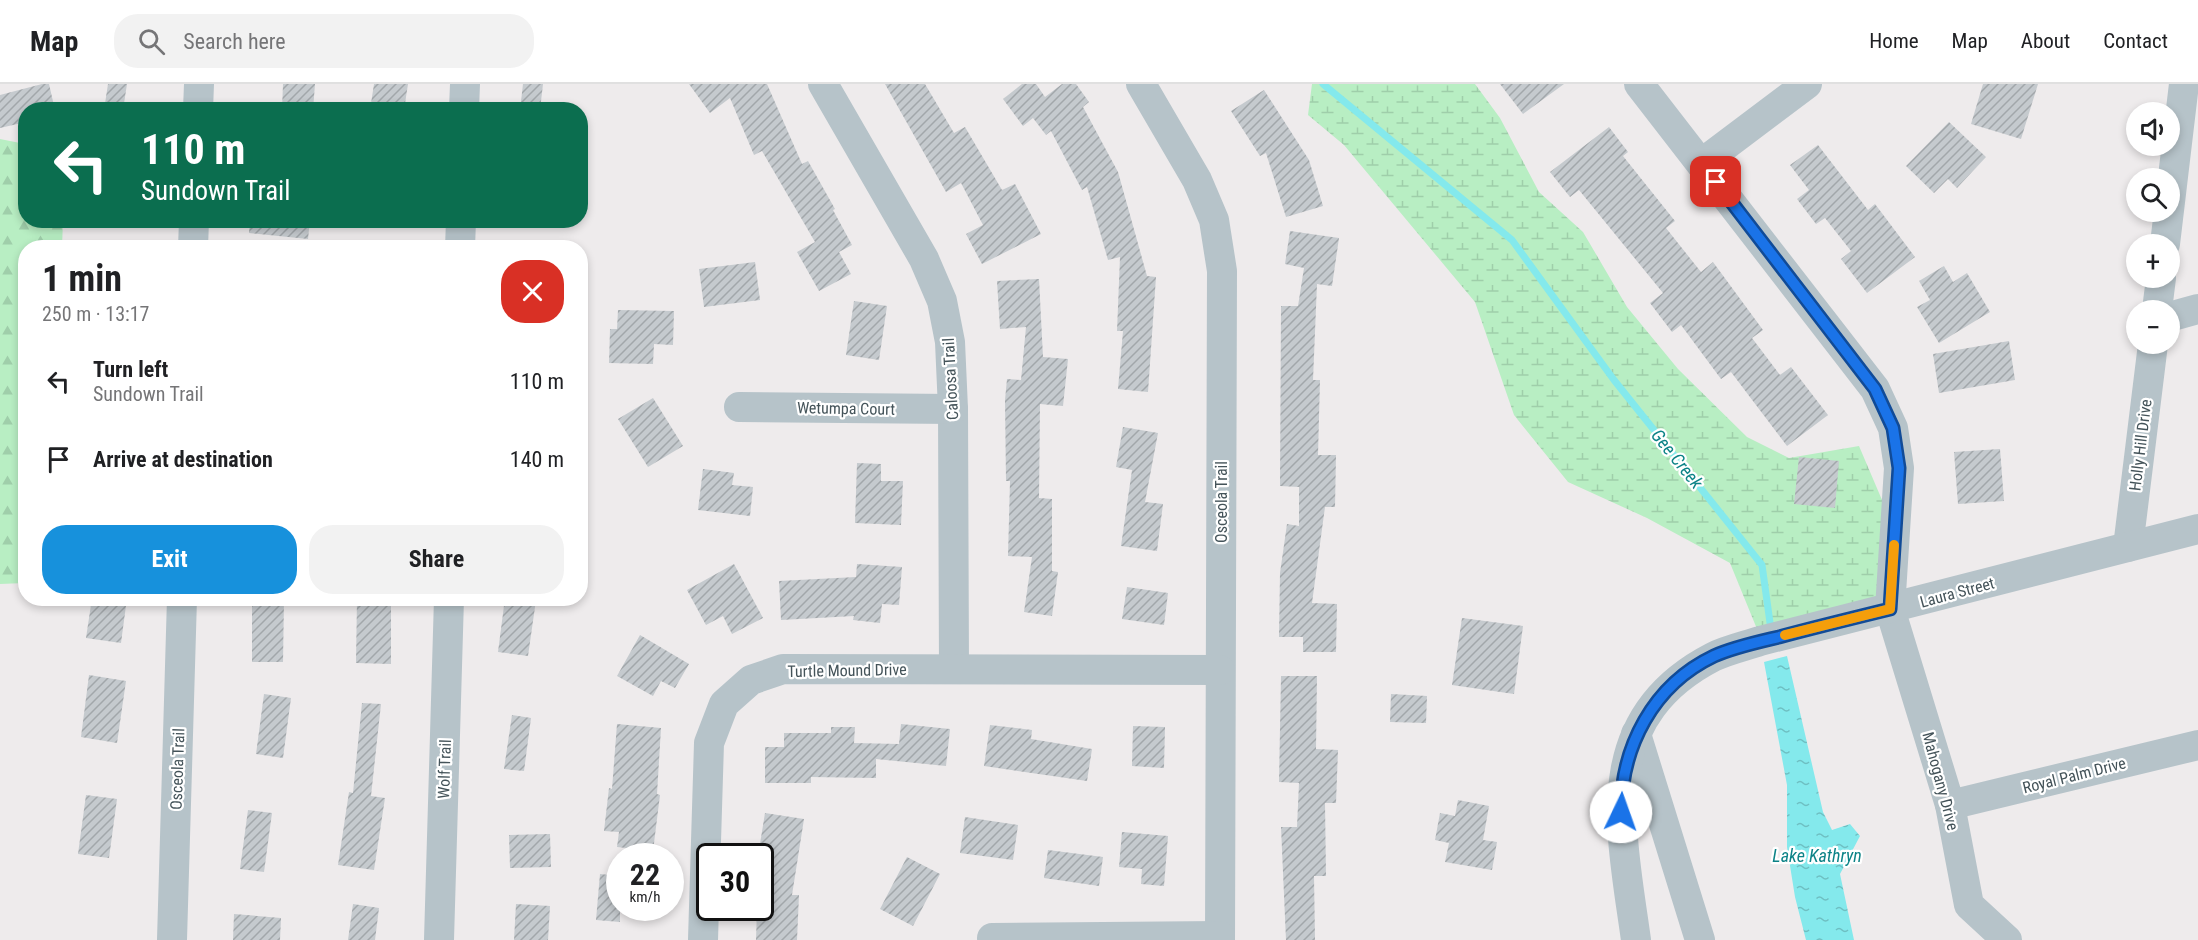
<!DOCTYPE html>
<html lang="en">
<head>
<meta charset="utf-8">
<style>
  :root { --surface:#fff; --page:#f2f2f2; --text:#202124; --muted:#757577; --line:#e0e0e0; --accent:#1791dc }
  body { margin:0; font-family:"Roboto Condensed",sans-serif; background:var(--page); color:var(--text); height:100vh; display:flex; flex-direction:column; font-size:22px; white-space:nowrap }
  * { box-sizing:border-box; margin:0 }
  p { font-size:20px; color:var(--muted) }
  .icon { flex:none; width:33px; height:33px; fill:none; stroke:currentColor; stroke-width:2; stroke-linecap:round; stroke-linejoin:round }
  .map { position:relative; flex:1; overflow:hidden }
  .drawer { position:absolute; left:18px; top:156px; width:570px; height:366px; display:flex; flex-direction:column; background:var(--surface); border-radius:24px; box-shadow:0 3px 9px #0003 }
  .drawer>* { flex:none }
  .hud { position:absolute; left:18px; top:18px; width:570px; height:126px; border-radius:24px; box-shadow:0 3px 9px #0003; background:#0b6e4f; color:#fff; overflow:hidden }
  .tools { position:absolute; left:2126px; top:18px; display:grid; gap:12px }
  .tools a { display:grid; place-items:center; width:54px; height:54px; border-radius:50%; background:var(--surface); box-shadow:0 3px 9px #0003; font-size:30px }
  .speed { position:absolute; left:606px; top:759px; display:flex; gap:12px; font-size:30px; font-weight:700; text-align:center }
  .speed>* { display:grid; place-content:center; width:78px; height:78px; border-radius:50%; background:var(--surface); box-shadow:0 3px 9px #0003; line-height:1 }
  .speed small { font-size:15px; font-weight:400 }
  .speed .limit { border:3px solid #111; border-radius:9px; background:#fff; color:#111 }
  .pin { position:absolute; display:grid; place-items:center; width:51px; height:51px; color:#fff; margin:-26px; border-radius:12px; box-shadow:0 3px 9px #0006 }
  .me { position:absolute; width:66px; margin:-33px; rotate:3deg; stroke-linejoin:round; filter:drop-shadow(0 0 4px #0008) }
  .turn { display:flex; align-items:center; gap:21px; height:126px; padding:0 24px; font-size:27px }
  .turn .icon { width:78px; height:78px; stroke-width:2.5 }
  .turn b { display:block; font-size:42px; line-height:51px }
  .round { display:grid; place-items:center; flex:none; width:63px; height:63px; border-radius:24px; background:var(--page) }
  .head { display:flex; align-items:center; justify-content:space-between; height:102px; padding:0 24px }
  h1 { font-size:36px; font-weight:700; line-height:45px }
  .cta { display:flex; gap:12px; margin-top:auto; padding:12px 24px }
  .cta a { flex:1; height:69px; border-radius:24px; background:var(--accent); color:#fff; font-size:24px; font-weight:700; line-height:69px; text-align:center }
  .cta a+a { background:var(--page); color:var(--text) }
  ul { padding:0; list-style:none }
  li { display:flex; align-items:center; gap:18px; height:78px; padding:0 24px }
  li div { flex:1 }
  li b { display:block; font-size:22px }
  li em { font-style:normal }
  header { display:flex; align-items:center; gap:36px; box-sizing:border-box; height:84px; padding:0 30px; background:var(--surface); border-bottom:2px solid var(--line) }
  header strong { font-size:28px }
  nav { display:flex; gap:33px; margin-inline-start:auto; font-size:21px }
  .search { width:420px; height:54px; background:var(--page); display:flex; align-items:center; gap:15px; box-sizing:border-box; padding:0 21px; border-radius:24px; color:var(--muted); font-size:22px }
  .map>svg:first-child { display:block }
  .forest { fill:url(#forest-firs) }
  .wetland { fill:url(#wetland-marsh) }
  .water { fill:url(#water-ripples) }
  .lines { fill:none; stroke-linecap:round; stroke-linejoin:round }
  .stream { stroke:#84e9ec; stroke-width:7 }
  .building { fill:url(#building-hatch) }
  .minor { stroke:#b6c3c9; stroke-width:30 }
  .route-casing { stroke:#114b97; stroke-width:15 }
  .route { stroke:#1a73e8; stroke-width:10 }
  .slow { stroke:#f59e0b; stroke-width:10 }
  .labels { text-anchor:middle; stroke-width:4.5; stroke-linejoin:round; paint-order:stroke }
  .street-label { font-size:16px; fill:#445359; stroke:#fff }
  .water-label { font-size:18px; font-style:italic; fill:#0c8387; stroke:#fff }
</style>
</head>
<body>
<header>
<strong>Map</strong>
<div class="search"><svg class="icon" aria-label="search" viewBox="0 0 24 24"><circle cx="10" cy="10" r="6"/><path d="M15 15l6 6"/></svg>Search here</div>
<nav><a>Home</a><a>Map</a><a>About</a><a>Contact</a></nav>
</header>
<div class="map">
<svg width="2198" height="856" viewBox="0 0 2198 856">
  <defs>
    <pattern id="forest-firs" width="22" height="20" patternUnits="userSpaceOnUse" patternTransform="scale(1.5)"><rect width="22" height="20" fill="#b8eec3"/><path d="M5 1l3.5 6h-7zM16 11l3.5 6h-7z" fill="#9fceaa"/></pattern>
    <pattern id="wetland-marsh" width="20" height="14" patternUnits="userSpaceOnUse" patternTransform="scale(1.5)"><rect width="20" height="14" fill="#b8eec3"/><path d="M1 5h8M5 5V1M11 12h8M15 12V8" fill="none" stroke="#9fceaa"/></pattern>
    <pattern id="water-ripples" width="26" height="14" patternUnits="userSpaceOnUse" patternTransform="scale(1.5)"><rect width="26" height="14" fill="#84e9ec"/><path d="M2 4q2-2 4 0t4 0M15 11q2-2 4 0t4 0" fill="none" stroke="#6ebfc2"/></pattern>
    <pattern id="building-hatch" width="6" height="6" patternUnits="userSpaceOnUse" patternTransform="scale(1.5)"><rect width="6" height="6" fill="#c5cace"/><path d="M-1 1l2-2M0 6l6-6M5 7l2-2" fill="none" stroke="#a2a7aa"/></pattern>
  </defs>
  <rect width="100%" height="100%" fill="#eeebec"/>
  <path class="forest" d="M 0,55 L 25,60 L 26,136 L 63,137 L 62,163 L 26,164 L 25,499 L 0,500 Z"/>
  <path class="wetland" d="M 1312,0 L 1475,0 L 1500,34 L 1539,108 L 1583,148 L 1627,223 L 1678,285 L 1747,353 L 1789,374 L 1859,362 L 1885,423 L 1878,514 L 1757,545 L 1730,479 L 1647,434 L 1568,398 L 1514,331 L 1475,218 L 1344,61 L 1308,31 Z"/>
  <path class="water" d="M 1787,572 L 1823,728 L 1832,746 L 1850,740 L 1860,752 L 1840,790 L 1854,856 L 1806,856 L 1795,813 L 1787,763 L 1787,701 L 1764,578 Z"/>
  <g class="lines">
    <path class="stream" d="M 1323,0 L 1512,156 L 1614,296 L 1762,481 L 1771,546"/>
  </g>
  <g class="building">
    <path d="M 42,0 L 49,0 L 55,26 L 26,26 L 26,38 L 0,44 L 0,11 Z"/>
    <path d="M 108,0 L 127,0 L 123,26 L 104,26 Z"/>
    <path d="M 283,0 L 315,0 L 313,26 L 282,26 Z"/>
    <path d="M 374,0 L 408,0 L 404,26 L 370,26 Z"/>
    <path d="M 523,0 L 543,0 L 540,26 L 520,26 Z"/>
    <path d="M 689,0 L 767,0 L 802,80 L 808,77 L 835,125 L 833,126 L 852,161 L 839,168 L 851,190 L 819,207 L 797,168 L 815,158 L 762,67 L 754,71 L 730,14 L 710,29 Z"/>
    <path d="M 885,0 L 925,0 L 954,49 L 965,43 L 1002,106 L 1015,100 L 1041,150 L 982,180 L 966,150 L 983,141 L 961,99 L 946,108 Z"/>
    <path d="M 1022,0 L 1036,0 L 1045,13 L 1062,0 L 1076,0 L 1089,18 L 1083,23 L 1118,88 L 1147,192 L 1156,193 L 1148,308 L 1118,305 L 1123,247 L 1117,247 L 1120,173 L 1108,176 L 1087,103 L 1082,106 L 1051,47 L 1046,51 L 1033,34 L 1023,42 L 1003,15 Z"/>
    <path d="M 1500,0 L 1564,0 L 1523,30 Z"/>
    <path d="M 1983,0 L 2038,0 L 2021,55 L 1971,40 Z"/>
    <path d="M 1264,6 L 1309,76 L 1323,122 L 1286,133 L 1266,69 L 1260,72 L 1231,27 Z"/>
    <path d="M 1949,38 L 1986,73 L 1957,104 L 1948,95 L 1934,109 L 1906,82 Z"/>
    <path d="M 1609,43 L 1628,68 L 1623,72 L 1675,137 L 1666,144 L 1701,188 L 1713,178 L 1763,246 L 1752,254 L 1780,291 L 1791,283 L 1828,331 L 1787,362 L 1731,288 L 1721,295 L 1681,241 L 1672,248 L 1650,219 L 1663,209 L 1579,106 L 1570,113 L 1550,88 Z"/>
    <path d="M 1818,61 L 1868,126 L 1875,120 L 1915,173 L 1867,209 L 1841,175 L 1851,167 L 1825,134 L 1816,140 L 1797,115 L 1809,106 L 1790,81 Z"/>
    <path d="M 250,136 L 310,136 L 308,155 L 249,149 Z"/>
    <path d="M 1290,147 L 1339,154 L 1332,202 L 1317,200 L 1313,296 L 1320,296 L 1318,371 L 1336,371 L 1335,423 L 1325,423 L 1312,519 L 1337,520 L 1336,568 L 1303,568 L 1303,553 L 1279,553 L 1280,489 L 1287,440 L 1299,442 L 1299,403 L 1280,402 L 1281,222 L 1298,222 L 1304,184 L 1285,180 Z"/>
    <path d="M 755,178 L 760,216 L 704,223 L 699,185 Z"/>
    <path d="M 1944,182 L 1953,198 L 1967,189 L 1990,228 L 1939,259 L 1917,223 L 1930,216 L 1919,197 Z"/>
    <path d="M 1039,195 L 1043,273 L 1068,275 L 1063,322 L 1040,320 L 1039,414 L 1052,415 L 1052,487 L 1058,488 L 1052,532 L 1024,528 L 1032,473 L 1008,472 L 1010,397 L 1006,397 L 1005,316 L 1007,295 L 1021,296 L 1026,243 L 1000,245 L 997,197 Z"/>
    <path d="M 854,217 L 887,222 L 879,276 L 846,271 Z"/>
    <path d="M 618,226 L 674,227 L 673,261 L 654,260 L 653,280 L 609,279 L 610,245 L 617,245 Z"/>
    <path d="M 2009,257 L 2015,296 L 1939,309 L 1933,270 Z"/>
    <path d="M 653,314 L 683,362 L 648,383 L 618,335 Z"/>
    <path d="M 1123,343 L 1158,349 L 1145,418 L 1163,420 L 1157,467 L 1121,462 L 1132,386 L 1116,383 Z"/>
    <path d="M 2000,365 L 2004,417 L 1958,420 L 1954,368 Z"/>
    <path d="M 1799,373 L 1839,377 L 1835,424 L 1794,420 Z"/>
    <path d="M 857,379 L 881,380 L 881,397 L 903,397 L 901,441 L 855,439 Z"/>
    <path d="M 703,385 L 734,389 L 732,401 L 753,403 L 750,432 L 698,426 Z"/>
    <path d="M 734,480 L 763,534 L 732,550 L 723,532 L 706,541 L 687,506 Z"/>
    <path d="M 857,480 L 902,483 L 899,521 L 882,520 L 880,539 L 853,536 L 854,532 L 781,536 L 779,497 L 856,493 Z"/>
    <path d="M 1127,503 L 1168,509 L 1164,541 L 1122,535 Z"/>
    <path d="M 92,514 L 127,514 L 121,559 L 86,554 Z"/>
    <path d="M 357,514 L 391,514 L 391,580 L 356,579 Z"/>
    <path d="M 505,514 L 536,516 L 528,572 L 498,568 Z"/>
    <path d="M 284,515 L 283,578 L 252,578 L 252,516 Z"/>
    <path d="M 1462,534 L 1523,542 L 1514,610 L 1452,601 Z"/>
    <path d="M 640,551 L 689,580 L 675,604 L 661,597 L 653,612 L 617,592 Z"/>
    <path d="M 89,591 L 126,597 L 117,659 L 81,653 Z"/>
    <path d="M 1281,592 L 1317,592 L 1316,665 L 1338,666 L 1336,719 L 1325,719 L 1326,792 L 1314,792 L 1315,856 L 1286,856 L 1281,743 L 1297,743 L 1299,699 L 1279,698 Z"/>
    <path d="M 264,610 L 291,614 L 283,674 L 256,670 Z"/>
    <path d="M 1391,610 L 1427,612 L 1426,639 L 1390,638 Z"/>
    <path d="M 362,619 L 381,620 L 371,712 L 385,714 L 374,786 L 338,781 L 349,708 L 353,709 Z"/>
    <path d="M 512,631 L 531,634 L 524,687 L 504,685 Z"/>
    <path d="M 617,640 L 661,644 L 657,710 L 660,711 L 653,767 L 617,763 L 619,748 L 604,747 L 609,704 L 612,705 Z"/>
    <path d="M 901,640 L 950,645 L 946,682 L 876,675 L 876,694 L 811,693 L 811,699 L 765,699 L 765,663 L 784,663 L 784,649 L 831,649 L 831,643 L 855,643 L 854,659 L 899,660 Z"/>
    <path d="M 990,641 L 1032,646 L 1031,655 L 1092,665 L 1087,697 L 984,682 Z"/>
    <path d="M 1133,642 L 1165,643 L 1164,684 L 1132,682 Z"/>
    <path d="M 86,711 L 117,715 L 109,774 L 78,770 Z"/>
    <path d="M 1458,716 L 1489,722 L 1483,756 L 1497,758 L 1492,786 L 1445,778 L 1449,759 L 1435,756 L 1440,729 L 1455,732 Z"/>
    <path d="M 248,726 L 272,729 L 264,788 L 240,785 Z"/>
    <path d="M 765,729 L 804,735 L 792,811 L 799,811 L 797,856 L 756,856 L 757,824 L 760,824 L 760,772 L 758,772 Z"/>
    <path d="M 965,733 L 1018,741 L 1013,776 L 960,769 Z"/>
    <path d="M 1122,748 L 1168,752 L 1164,802 L 1141,800 L 1142,785 L 1119,783 Z"/>
    <path d="M 550,750 L 551,783 L 510,784 L 509,751 Z"/>
    <path d="M 1048,766 L 1103,773 L 1099,802 L 1044,794 Z"/>
    <path d="M 907,773 L 940,790 L 913,842 L 880,825 Z"/>
    <path d="M 600,790 L 620,792 L 620,838 L 596,836 Z"/>
    <path d="M 353,820 L 379,824 L 375,856 L 348,856 Z"/>
    <path d="M 516,820 L 550,822 L 548,856 L 514,856 Z"/>
    <path d="M 234,830 L 281,834 L 280,856 L 233,856 Z"/>
  </g>
  <g class="lines">
    <g class="minor">
      <path d="M 823,0 L 924,175 L 942,217 L 950,258 L 953,325 L 954,585"/>
      <path d="M 1141,0 L 1197,96 L 1214,136 L 1222,187 L 1220,856"/>
      <path d="M 1639,0 L 1875,305 L 1893,344 L 1899,384 L 1890,525 L 1950,721 L 1969,821 L 2007,856"/>
      <path d="M 198,26 L 199,0"/>
      <path d="M 464,26 L 465,0"/>
      <path d="M 1702,79 L 1807,0"/>
      <path d="M 2165,160 L 2184,0"/>
      <path d="M 193,164 L 194,136"/>
      <path d="M 460,164 L 461,136"/>
      <path d="M 2157,226 L 2161,194"/>
      <path d="M 2169,233 L 2198,225"/>
      <path d="M 739,323 L 953,325"/>
      <path d="M 2128,463 L 2153,260"/>
      <path d="M 1636,650 L 1700,856"/>
      <path d="M 1950,721 L 2198,661"/>
      <path d="M 992,854 L 1220,852"/>
      <path d="M 172,856 L 182,514"/>
      <path d="M 439,856 L 449,514"/>
      <path d="M 703,856 L 709,659 L 724,620 L 751,596 L 783,585 L 1220,586"/>
      <path d="M 1636,856 C 1621,747 1593,635 1713,573 C 1727,566 1745,562 1760,557 L 2198,445"/>
    </g>
  </g>
  <g class="lines">
    <g class="route-casing">
      <path id="route" d="M 1621,728 C 1621,663 1653,601 1714,572 C 1734,563 1758,558 1779,553 C 1816,543 1853,534 1890,525 L 1899,384 L 1893,344 L 1875,305 L 1716,98"/>
    </g>
    <use href="#route" class="route"/>
    <path class="slow" d="M 1785,551 L 1890,525 L 1894,461"/>
  </g>
  <g class="labels">
    <g class="street-label">
      <text transform="translate(950 295) rotate(-93)" y="6">Caloosa Trail</text>
      <text transform="translate(846 324) rotate(1)" y="6">Wetumpa Court</text>
      <text transform="translate(2140 361) rotate(-83)" y="6">Holly Hill Drive</text>
      <text transform="translate(1221 418) rotate(-90)" y="6">Osceola Trail</text>
      <text transform="translate(1957 508) rotate(-15)" y="6">Laura Street</text>
      <text transform="translate(847 586) rotate(-1)" y="6">Turtle Mound Drive</text>
      <text transform="translate(177 685) rotate(-88)" y="6">Osceola Trail</text>
      <text transform="translate(444 685) rotate(-88)" y="6">Wolf Trail</text>
      <text transform="translate(2074 691) rotate(-14)" y="6">Royal Palm Drive</text>
      <text transform="translate(1941 697) rotate(75)" y="6">Mahogany Drive</text>
    </g>
    <g class="water-label">
      <text transform="translate(1677 375) rotate(51)" y="6">Gee Creek</text>
      <text x="1817" y="778">Lake Kathryn</text>
    </g>
  </g>
</svg>
<div class="tools">
<a><svg class="icon" aria-label="sound" viewBox="0 0 24 24"><path d="M4 9h4l5-4v14l-5-4H4zM17 9q2 3 0 6"/></svg></a>
<a><svg class="icon" aria-label="search" viewBox="0 0 24 24"><circle cx="10" cy="10" r="6"/><path d="M15 15l6 6"/></svg></a>
<a>+</a>
<a>−</a>
</div>
<div class="speed"><div>22<small>km/h</small></div><div class="limit">30</div></div>
<div class="pin" style="left:1716px;top:98px;background:#d93025"><svg class="icon" aria-label="arrive" viewBox="0 0 24 24"><path d="M6 21V4h12l-3 4 3 4H6"/></svg></div>
<svg class="me" style="left:1621px;top:728px" viewBox="-20 -20 40 40"><circle r="19" fill="#fff"/><path d="M0-13L10 11 0 6-10 11z" fill="#1a73e8"/></svg>
<div class="hud">
<div class="turn"><svg class="icon" aria-label="left" viewBox="0 0 24 24"><path d="M17 20v-9H6M10 6l-5 5 5 5"/></svg><div><b>110 m</b>Sundown Trail</div></div>
</div>
<section class="drawer">
<div class="head"><div><h1>1 min</h1><p>250 m · 13:17</p></div><a class="round" style="background:#d93025;color:#fff"><svg class="icon" aria-label="close" viewBox="0 0 24 24"><path d="M6 6l12 12M18 6L6 18"/></svg></a></div>
<ul>
<li><svg class="icon" aria-label="left" viewBox="0 0 24 24"><path d="M17 20v-9H6M10 6l-5 5 5 5"/></svg><div><b>Turn left</b><p>Sundown Trail</p></div><em>110 m</em></li>
<li><svg class="icon" aria-label="arrive" viewBox="0 0 24 24"><path d="M6 21V4h12l-3 4 3 4H6"/></svg><div><b>Arrive at destination</b></div><em>140 m</em></li>
</ul>
<div class="cta"><a>Exit</a><a>Share</a></div>
</section>
</div>
</body>
</html>
